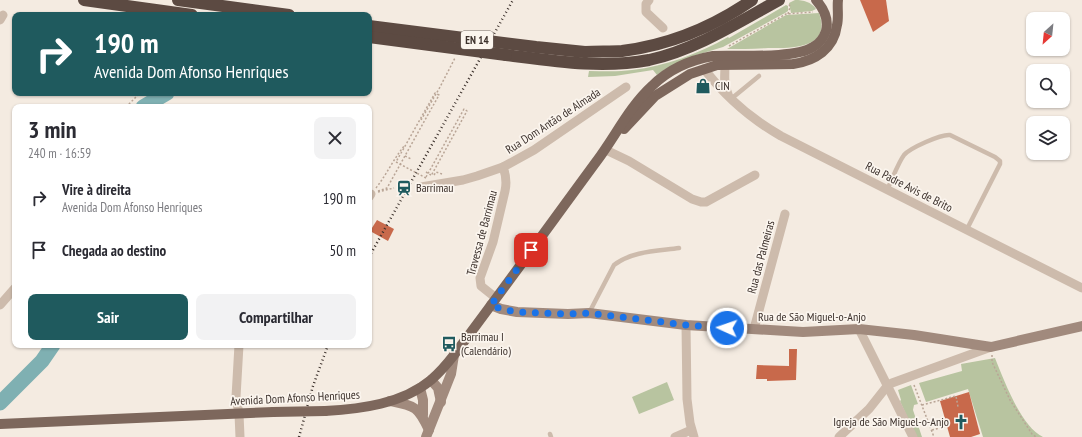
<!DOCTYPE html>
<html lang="pt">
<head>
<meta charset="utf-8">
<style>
  :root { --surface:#fff; --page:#f2f2f3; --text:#2b2b33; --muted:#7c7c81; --accent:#1f5a5e }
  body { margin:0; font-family:"PT Sans Narrow",sans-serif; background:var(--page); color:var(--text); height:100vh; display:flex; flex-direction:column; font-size:15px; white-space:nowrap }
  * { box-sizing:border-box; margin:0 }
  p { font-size:13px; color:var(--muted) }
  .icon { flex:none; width:22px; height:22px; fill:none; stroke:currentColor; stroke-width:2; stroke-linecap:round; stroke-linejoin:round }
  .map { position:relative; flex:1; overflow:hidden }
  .side { position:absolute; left:12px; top:104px; width:360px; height:244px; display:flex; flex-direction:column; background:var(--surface); border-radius:8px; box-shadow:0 1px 3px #0004 }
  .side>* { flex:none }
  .top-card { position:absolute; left:12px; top:12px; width:360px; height:84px; border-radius:8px; box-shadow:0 1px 3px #0004; background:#1f5a5e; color:#fff; overflow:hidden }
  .needle { width:26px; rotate:207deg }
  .tools { position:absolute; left:1026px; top:12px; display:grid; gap:8px }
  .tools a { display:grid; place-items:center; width:44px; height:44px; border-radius:8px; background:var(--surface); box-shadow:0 1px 3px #0004; font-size:20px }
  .pin { position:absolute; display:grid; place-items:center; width:34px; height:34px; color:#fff; margin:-17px; border-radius:8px; box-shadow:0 2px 6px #0006 }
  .me { position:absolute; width:44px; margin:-22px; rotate:273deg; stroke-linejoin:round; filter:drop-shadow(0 0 3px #0008) }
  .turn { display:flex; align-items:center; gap:14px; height:84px; padding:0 16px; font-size:18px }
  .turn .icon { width:52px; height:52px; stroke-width:2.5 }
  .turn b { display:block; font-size:28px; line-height:34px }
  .round { display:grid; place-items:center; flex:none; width:42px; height:42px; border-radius:8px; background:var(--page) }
  .summary { display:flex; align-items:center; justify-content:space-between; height:68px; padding:0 16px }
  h1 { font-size:24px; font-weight:800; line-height:30px }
  .primary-button { display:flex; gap:8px; margin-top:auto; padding:8px 16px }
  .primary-button a { flex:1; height:46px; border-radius:8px; background:var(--accent); color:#fff; font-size:16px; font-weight:800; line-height:46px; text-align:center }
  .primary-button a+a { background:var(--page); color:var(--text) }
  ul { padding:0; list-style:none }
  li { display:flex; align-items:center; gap:12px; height:52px; padding:0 16px }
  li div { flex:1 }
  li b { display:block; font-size:15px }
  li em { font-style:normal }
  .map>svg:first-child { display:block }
  .green { fill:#b8c4a0 }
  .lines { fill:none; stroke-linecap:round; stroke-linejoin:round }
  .river { stroke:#7fb0b2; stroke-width:15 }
  .building { fill:#c8694b }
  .path { stroke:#b9a596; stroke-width:1.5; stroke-dasharray:2 2; stroke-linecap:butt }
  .lane { stroke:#cdbbac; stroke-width:4.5 }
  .street { stroke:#cdbbac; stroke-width:9 }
  .secondary { stroke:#a18a7d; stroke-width:10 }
  .primary { stroke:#7d675c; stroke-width:10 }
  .highway { stroke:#5c4a42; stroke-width:12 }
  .rail { stroke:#3b302b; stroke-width:2.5; stroke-dasharray:1 3; stroke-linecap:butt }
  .path-bridge { stroke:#b9a596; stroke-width:1.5; stroke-dasharray:2 2; stroke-linecap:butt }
  .primary-bridge { stroke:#7d675c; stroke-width:10 }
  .highway-bridge { stroke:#5c4a42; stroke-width:12 }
  .route { stroke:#1a73e8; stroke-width:7; stroke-dasharray:0 12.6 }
  .labels { text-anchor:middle; stroke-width:3.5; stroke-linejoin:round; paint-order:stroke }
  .shield { fill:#fbf5ee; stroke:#756b66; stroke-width:1 }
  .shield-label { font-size:11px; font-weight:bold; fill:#3b302b }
  .poi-label { font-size:12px; fill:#3b302b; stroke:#fbf5ee; text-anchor:start }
  .street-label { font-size:12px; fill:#3b302b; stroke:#fbf5ee }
</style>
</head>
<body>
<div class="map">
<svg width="1082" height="437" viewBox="0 0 1082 437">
  <rect width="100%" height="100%" fill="#f4ebe1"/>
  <g class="green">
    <path d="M 795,0 C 804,0 811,2 816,9 L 812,11 L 791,13 L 789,3 Z"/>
    <path d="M 786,5 L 788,6 L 788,11 L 785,13 L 723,47 L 690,57 L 664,70 L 657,75 L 653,70 L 615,76 L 588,77 L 589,71 C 603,71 618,72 632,70 C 666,66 698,54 728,37 L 729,38 Z"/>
    <path d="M 819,13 C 832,49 791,48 768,48 C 754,49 740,49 727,49 L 786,15 Z"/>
    <path d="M 995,358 C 1004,380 1021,427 1043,437 L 983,437 L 968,389 L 926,402 L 919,383 L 962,371 L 961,364 Z"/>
    <path d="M 667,382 L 674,400 L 639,414 L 632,397 Z"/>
    <path d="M 911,385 L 918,404 L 914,405 L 913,410 L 922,437 L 916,437 L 900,401 L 901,400 L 898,390 Z"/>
  </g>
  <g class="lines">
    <g class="river">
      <path d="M 143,107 L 167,93"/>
      <path d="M 0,403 L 42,361 L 53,345"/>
    </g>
  </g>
  <g class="building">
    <path d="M 860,0 L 886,0 L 889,21 L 873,32 Z"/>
    <path d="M 377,220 L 394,229 L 388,241 L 370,231 Z"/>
    <path d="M 789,349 L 797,349 L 796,380 L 767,381 L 767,379 L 756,379 L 757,365 L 789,366 Z"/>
    <path d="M 969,392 L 980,434 L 971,437 L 950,437 L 940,401 Z"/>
  </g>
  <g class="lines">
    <g class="path">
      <path d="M 788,14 L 790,7 L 789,4"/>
      <path d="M 729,46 L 786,14 L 813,12"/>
      <path d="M 126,107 L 140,93"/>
      <path d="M 421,120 L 440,87 L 455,58"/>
      <path d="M 405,156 L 411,159"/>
      <path d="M 426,172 L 431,175"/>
      <path d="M 434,175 L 436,172 L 442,174"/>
      <path d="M 426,177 L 464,109 L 467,111 L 431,176"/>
      <path d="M 376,188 C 387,174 394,158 405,145"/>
      <path d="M 378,191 L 387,188 L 439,95 L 435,93 L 396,162"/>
      <path d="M 378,192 L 394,188"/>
      <path d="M 992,355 L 992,362 L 1010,400 L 1032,434 L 1036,437"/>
      <path d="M 914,385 L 934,437"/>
      <path d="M 922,405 L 956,396 L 958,407"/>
      <path d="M 932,430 L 947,426"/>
    </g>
    <g class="lane">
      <path d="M 731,99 L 759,76"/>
      <path d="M 887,190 C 892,180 898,163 904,155 C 910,148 941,134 950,135 L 995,157 L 1000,161 L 1000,164 L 967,229"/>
      <path d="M 589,313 L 614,265 C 632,251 657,251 679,248"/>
      <path d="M 550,434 L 551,437"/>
    </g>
    <g class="street">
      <path d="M 649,0 L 646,4 L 646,12 L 663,28"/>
      <path d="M 0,20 L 3,15"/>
      <path d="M 725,65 C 725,75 723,84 728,94"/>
      <path d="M 704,69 C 725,96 751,119 781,136 L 1082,288"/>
      <path d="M 606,150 L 629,161 L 692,199 L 701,202 L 706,202 L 755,175"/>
      <path d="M 421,187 L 463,180 L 477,176 L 503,167 L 534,150 L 626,87"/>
      <path d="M 369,197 L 371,194"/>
      <path d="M 496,298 L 481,286 L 480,278 L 493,242 L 505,191 C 507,182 506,175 503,167"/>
      <path d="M 0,305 L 15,288"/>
      <path d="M 686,325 L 687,399 L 690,423 L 694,437"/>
      <path d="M 754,329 L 785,214"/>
      <path d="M 859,329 L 913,437"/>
      <path d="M 239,345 L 236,397 L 239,414 L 240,437"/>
      <path d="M 675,437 L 691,430"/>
      <path d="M 839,437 L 869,409 L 888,385 L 892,383 L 991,347"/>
    </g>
    <g class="secondary">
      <path d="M 491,305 L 501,309 L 517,312 L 568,314 L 589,313 L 686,325 L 803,332 L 859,329 L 914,335 L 991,347 L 1082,326"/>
      <path d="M 431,380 L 438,388 L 441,402"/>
      <path d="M 420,388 L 423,400 L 423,415"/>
      <path d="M 390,401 C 415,406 418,406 429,430"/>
      <path d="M 426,437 L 451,374 L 454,355"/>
    </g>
    <g class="primary">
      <path d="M 624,129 L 655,96 L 690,74 L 717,65 L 793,64 C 815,61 834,49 837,25 C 839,17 837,8 838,0"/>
      <path d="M 325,411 C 361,409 402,404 431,380 C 439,373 447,364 454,355 C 502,291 549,226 596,162 C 615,137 629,107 652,86 C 669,69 690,60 713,56 C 737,55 795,59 813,47 C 819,44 824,37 826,31 C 829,19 824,9 816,0"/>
      <path d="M 0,424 L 273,412"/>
    </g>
    <g class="highway">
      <path d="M 585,52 C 597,51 610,52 622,51 C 669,45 713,27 752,0"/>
      <path d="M 506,55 C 553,61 601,69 649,60 C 695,50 737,23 779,0"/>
    </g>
    <g class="rail">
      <path d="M 369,257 L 513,0"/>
      <path d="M 299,437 L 313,386 L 328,345"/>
    </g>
    <path class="path-bridge" d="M 396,162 L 426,178"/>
    <path class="primary-bridge" d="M 273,412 L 325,411"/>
    <g class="highway-bridge">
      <path d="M 84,0 L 192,15"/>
      <path d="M 178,0 L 289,15"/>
      <path d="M 369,26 L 536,47 L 585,52"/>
      <path d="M 369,37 L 506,55"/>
    </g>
  </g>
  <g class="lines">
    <path class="route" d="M 531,250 L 491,305 L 501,309 L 517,312 L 568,314 L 589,313 L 686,325 L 727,328"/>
  </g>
  <defs>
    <g id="shop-bare" transform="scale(1.2)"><path d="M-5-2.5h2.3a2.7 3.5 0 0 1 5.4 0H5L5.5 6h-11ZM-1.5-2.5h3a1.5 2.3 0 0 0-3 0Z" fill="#1f5a5e" stroke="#fbf5ee" stroke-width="2.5" paint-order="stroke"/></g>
    <g id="station-bare" transform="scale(1.2)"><path d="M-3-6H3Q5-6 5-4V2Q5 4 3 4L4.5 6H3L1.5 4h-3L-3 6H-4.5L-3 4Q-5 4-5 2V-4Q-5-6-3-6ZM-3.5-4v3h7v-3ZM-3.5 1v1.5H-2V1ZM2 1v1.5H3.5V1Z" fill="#1f5a5e" stroke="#fbf5ee" stroke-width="2.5" paint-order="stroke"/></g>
    <g id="bus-bare" transform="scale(1.2)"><path d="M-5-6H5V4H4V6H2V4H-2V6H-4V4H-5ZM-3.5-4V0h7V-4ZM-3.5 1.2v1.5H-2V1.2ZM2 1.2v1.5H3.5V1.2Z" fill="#1f5a5e" stroke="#fbf5ee" stroke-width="2.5" paint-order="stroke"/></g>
    <g id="church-bare" transform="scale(1.2)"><path d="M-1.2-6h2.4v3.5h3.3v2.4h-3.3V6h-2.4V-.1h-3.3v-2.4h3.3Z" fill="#1f5a5e" stroke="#fbf5ee" stroke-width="2.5" paint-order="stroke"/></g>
  </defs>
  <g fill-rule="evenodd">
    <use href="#shop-bare" x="703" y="86"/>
    <use href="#station-bare" x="404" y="188"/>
    <use href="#bus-bare" x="449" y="344"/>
    <use href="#church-bare" x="961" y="422"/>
  </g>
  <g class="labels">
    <rect class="shield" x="461" y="31" width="32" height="18" rx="3"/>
    <g class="shield-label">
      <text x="477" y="44">EN 14</text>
    </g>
    <g class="poi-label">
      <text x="715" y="90">CIN</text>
      <text x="416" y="192">Barrimau</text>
      <text x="461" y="341">Barrimau I<tspan x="461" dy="14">(Calendário)</tspan></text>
      <text x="949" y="426" text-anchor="end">Igreja de São Miguel-o-Anjo</text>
    </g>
    <g class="street-label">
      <text transform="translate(553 121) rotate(-33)" y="4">Rua Dom Antão de Almada</text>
      <text transform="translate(909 187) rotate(27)" y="4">Rua Padre Avis de Brito</text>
      <text transform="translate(482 233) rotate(-75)" y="4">Travessa de Barrimau</text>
      <text transform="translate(761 257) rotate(-75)" y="4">Rua das Palmeiras</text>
      <text x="812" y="321">Rua de São Miguel-o-Anjo</text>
      <text transform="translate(295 398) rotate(-3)" y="4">Avenida Dom Afonso Henriques</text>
    </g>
  </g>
</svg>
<div class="tools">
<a><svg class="needle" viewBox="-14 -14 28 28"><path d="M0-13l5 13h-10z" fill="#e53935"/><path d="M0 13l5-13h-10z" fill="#7c7c81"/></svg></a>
<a><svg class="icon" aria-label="search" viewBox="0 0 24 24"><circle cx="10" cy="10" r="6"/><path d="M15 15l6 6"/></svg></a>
<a><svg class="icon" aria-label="layers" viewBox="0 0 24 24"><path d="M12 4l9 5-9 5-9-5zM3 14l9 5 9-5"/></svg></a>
</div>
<div class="pin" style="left:531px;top:250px;background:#d93025"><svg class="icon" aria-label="arrive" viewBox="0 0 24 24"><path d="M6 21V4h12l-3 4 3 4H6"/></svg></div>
<svg class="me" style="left:727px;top:328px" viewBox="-20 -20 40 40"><circle r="17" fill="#1a73e8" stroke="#fff" stroke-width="3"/><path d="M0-11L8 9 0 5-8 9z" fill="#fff"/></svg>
<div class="top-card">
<div class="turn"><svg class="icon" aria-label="right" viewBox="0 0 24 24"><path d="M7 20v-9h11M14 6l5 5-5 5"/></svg><div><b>190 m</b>Avenida Dom Afonso Henriques</div></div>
</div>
<section class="side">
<div class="summary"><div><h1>3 min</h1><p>240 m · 16:59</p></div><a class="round"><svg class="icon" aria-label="close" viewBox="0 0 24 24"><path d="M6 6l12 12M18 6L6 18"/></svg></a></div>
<ul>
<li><svg class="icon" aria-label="right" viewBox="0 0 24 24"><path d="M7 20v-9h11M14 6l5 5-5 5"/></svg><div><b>Vire à direita</b><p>Avenida Dom Afonso Henriques</p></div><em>190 m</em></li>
<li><svg class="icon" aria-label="arrive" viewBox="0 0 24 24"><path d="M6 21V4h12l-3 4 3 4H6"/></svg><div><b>Chegada ao destino</b></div><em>50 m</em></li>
</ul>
<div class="primary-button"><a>Sair</a><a>Compartilhar</a></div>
</section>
</div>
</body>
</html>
